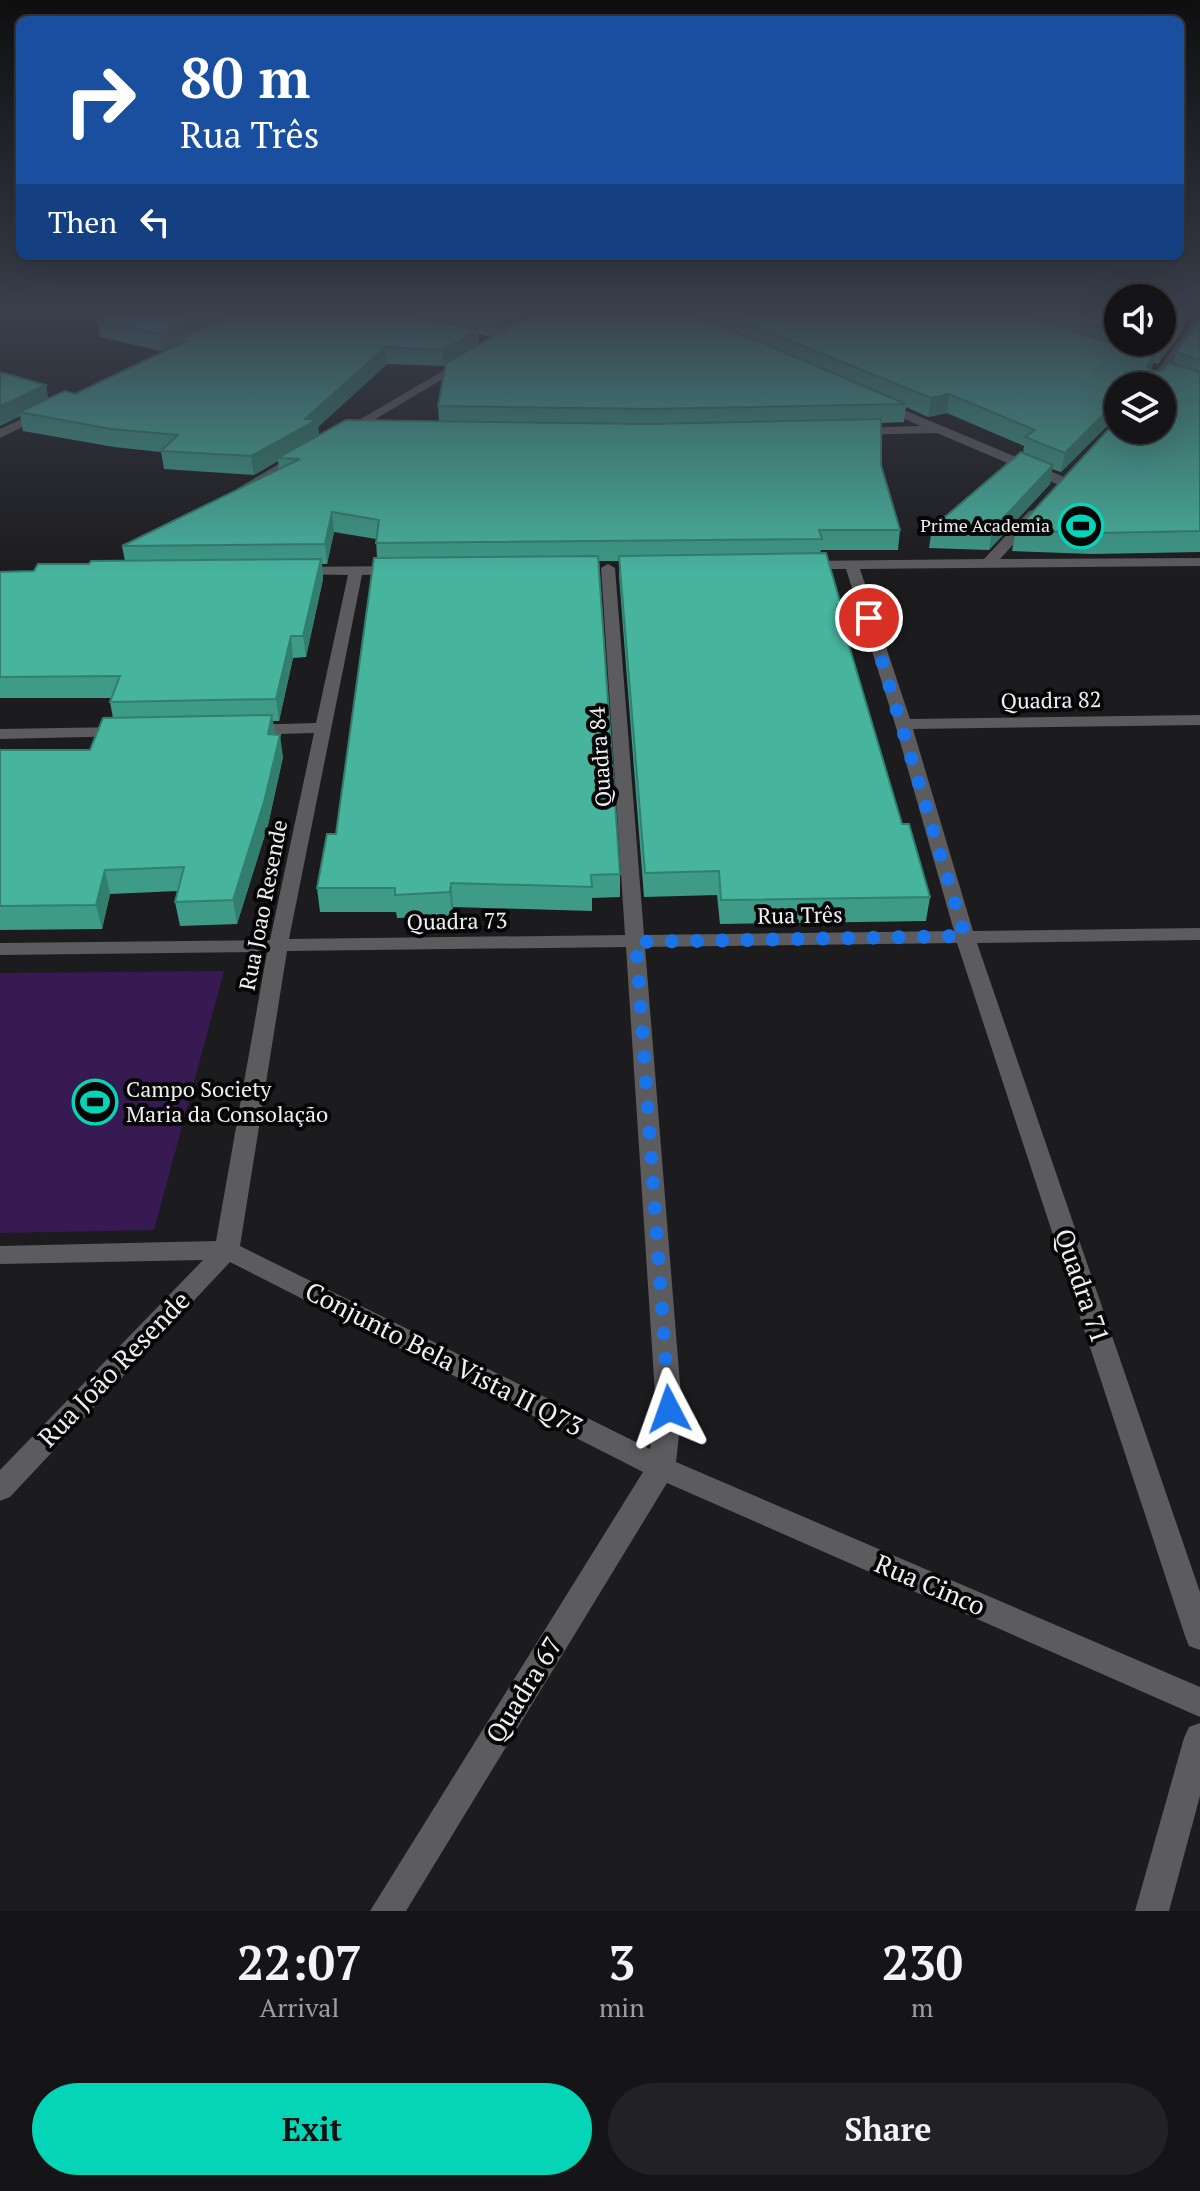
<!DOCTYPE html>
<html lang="en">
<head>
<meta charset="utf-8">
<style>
  :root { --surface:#151416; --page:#222123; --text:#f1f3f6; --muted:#9d9ea1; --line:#343335; --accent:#04d5b6 }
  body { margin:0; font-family:"PT Serif",serif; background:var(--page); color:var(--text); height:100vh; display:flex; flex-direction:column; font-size:30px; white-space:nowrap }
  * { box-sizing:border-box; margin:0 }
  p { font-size:26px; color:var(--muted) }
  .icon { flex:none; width:44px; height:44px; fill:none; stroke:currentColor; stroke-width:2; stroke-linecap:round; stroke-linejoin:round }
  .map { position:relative; height:1911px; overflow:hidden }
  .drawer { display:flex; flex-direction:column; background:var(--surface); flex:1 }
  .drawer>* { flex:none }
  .guide { position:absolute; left:16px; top:16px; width:1168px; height:244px; border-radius:12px; box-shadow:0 8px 32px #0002,0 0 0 2px var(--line); background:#1a4fa0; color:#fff; overflow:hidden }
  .tools { position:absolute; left:1104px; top:284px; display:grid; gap:16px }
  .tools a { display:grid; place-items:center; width:72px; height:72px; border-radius:50%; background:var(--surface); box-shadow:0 8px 32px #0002,0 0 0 2px var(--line); font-size:40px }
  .pin { position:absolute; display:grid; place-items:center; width:68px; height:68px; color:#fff; margin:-34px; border:4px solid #fff; border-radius:50%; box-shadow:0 2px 8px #0007 }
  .me { position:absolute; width:88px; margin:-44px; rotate:356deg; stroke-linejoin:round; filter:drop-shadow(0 0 6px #0008) }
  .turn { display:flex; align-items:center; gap:28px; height:168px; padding:0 32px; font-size:36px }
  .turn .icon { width:104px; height:104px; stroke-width:2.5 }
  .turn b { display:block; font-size:56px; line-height:68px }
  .then { display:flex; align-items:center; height:76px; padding:0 32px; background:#0003; gap:16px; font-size:30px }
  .eta { display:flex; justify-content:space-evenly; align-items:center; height:136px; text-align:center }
  .eta b { font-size:48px; font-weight:700; line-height:56px }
  .action { display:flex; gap:16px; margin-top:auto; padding:16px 32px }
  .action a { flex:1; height:92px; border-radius:48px; background:var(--accent); color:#111; font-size:32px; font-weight:700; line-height:92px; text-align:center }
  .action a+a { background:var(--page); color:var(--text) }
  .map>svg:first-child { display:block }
  .green { fill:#371a52 }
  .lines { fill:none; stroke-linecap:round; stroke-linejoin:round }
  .minor { fill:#5c5b5d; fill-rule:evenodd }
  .wall { fill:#3d9b88; fill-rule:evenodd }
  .shaded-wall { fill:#327e6f }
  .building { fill:#47b49e; stroke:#327e6f; stroke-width:2 }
  .route { stroke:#1a73e8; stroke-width:14; stroke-dasharray:0 25.2 }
  .labels { text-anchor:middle; stroke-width:8; stroke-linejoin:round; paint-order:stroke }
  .far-poi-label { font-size:18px; fill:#efeef1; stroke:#070607; text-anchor:end }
  .street-label { font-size:22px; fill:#efeef1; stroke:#070607 }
  .poi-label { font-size:22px; fill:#efeef1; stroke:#070607; text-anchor:start }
  .near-street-label { font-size:26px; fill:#efeef1; stroke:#070607 }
</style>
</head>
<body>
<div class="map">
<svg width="1200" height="1911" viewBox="0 0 1200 1911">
  <rect width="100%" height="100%" fill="#1c1b1e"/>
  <path class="green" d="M 224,971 L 154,1230 L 0,1233 L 0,973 Z"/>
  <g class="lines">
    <g class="minor">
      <path d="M 1200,316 L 1200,327 L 1158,386 L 1146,386 L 1196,317 Z"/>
      <path d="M 463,359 L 473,361 L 347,436 L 337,433 Z"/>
      <path d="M 880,400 L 1069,479 L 1071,482 L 1059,485 L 937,433 L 850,435 L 850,429 L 854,428 L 921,426 L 876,407 L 876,401 Z"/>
      <path d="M 39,411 L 49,414 L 0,438 L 0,429 Z"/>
      <path d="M 296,454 L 307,457 L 250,491 L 238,488 Z"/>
      <path d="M 1034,510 L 1041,514 L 1000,559 L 1200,558 L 1200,566 L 860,569 L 910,719 L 1200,715 L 1200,725 L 913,729 L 973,931 L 1200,928 L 1200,940 L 977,943 L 1200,1592 L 1200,1650 L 1189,1646 L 1185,1636 L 957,943 L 645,947 L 682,1409 L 676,1462 L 1200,1687 L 1200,1717 L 667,1483 L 406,1911 L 370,1911 L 643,1472 L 230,1262 L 10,1497 L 0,1501 L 0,1470 L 203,1260 L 0,1264 L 0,1246 L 216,1241 L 267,952 L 0,955 L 0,943 L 270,940 L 314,733 L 247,735 L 239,730 L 247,725 L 316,723 L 348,575 L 291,574 L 291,568 L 296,567 L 396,566 L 403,570 L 396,574 L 362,575 L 289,939 L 625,935 L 601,568 L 608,564 L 615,568 L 644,935 L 954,931 L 895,724 L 846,569 L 804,569 L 797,565 L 804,561 L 984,559 L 1029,511 ZM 626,947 L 656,1409 L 650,1449 L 240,1246 L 287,951 Z"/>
      <path d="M 123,727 L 129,728 L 131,732 L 129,736 L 0,739 L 0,729 Z"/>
      <path d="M 1200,1723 L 1200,1796 L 1169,1911 L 1135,1911 L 1184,1738 L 1189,1727 Z"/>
    </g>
  </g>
  <path class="wall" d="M 126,308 L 521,308 L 521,320 L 544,308 L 1005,308 L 1010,309 L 1010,308 L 1118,308 L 1118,342 L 1162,342 L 1179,312 L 1186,313 L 1183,330 L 1158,364 L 1153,363 L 1151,371 L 1162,371 L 1174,364 L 1176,352 L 1200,320 L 1200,552 L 1092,554 L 1012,551 L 1016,530 L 1162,430 L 1118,386 L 1118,417 L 1116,417 L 1061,472 L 1052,469 L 1050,484 L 989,550 L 929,548 L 932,528 L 1023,453 L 1024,446 L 947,413 L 928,417 L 906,407 L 904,422 L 881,423 L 881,465 L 900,530 L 898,550 L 821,550 L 820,553 L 841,605 L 840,616 L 902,824 L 930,897 L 926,921 L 720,924 L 717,895 L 644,897 L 619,576 L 619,561 L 599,561 L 620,874 L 620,897 L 592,898 L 592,911 L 453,907 L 452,916 L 397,918 L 396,912 L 320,912 L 317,888 L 336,834 L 377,558 L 376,539 L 334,532 L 327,564 L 322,564 L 323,579 L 306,657 L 293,658 L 279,721 L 273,721 L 275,735 L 283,757 L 268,825 L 237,924 L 180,926 L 175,902 L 178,891 L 110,894 L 102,929 L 0,930 L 0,750 L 90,750 L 113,718 L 110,702 L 111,698 L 0,698 L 0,572 L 34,571 L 125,561 L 122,546 L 279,470 L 278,461 L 254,475 L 164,469 L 161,452 L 114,447 L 23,431 L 20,416 L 0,426 L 46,385 L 48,399 L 75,394 L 179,345 L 178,343 L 161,351 L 100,337 L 97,320 ZM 478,334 L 491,337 L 479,344 ZM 387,364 L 445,366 L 438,406 L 439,421 L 319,435 L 318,427 Z"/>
  <g class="shaded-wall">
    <path d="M 218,308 L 256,308 L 178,339 L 178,343 L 161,351 L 158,334 Z"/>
    <path d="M 519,308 L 521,308 L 521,323 L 495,338 L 495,321 Z"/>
    <path d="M 1172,308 L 1182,308 L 1167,326 L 1170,310 Z"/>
    <path d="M 1186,313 L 1183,330 L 1158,364 L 1161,347 Z"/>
    <path d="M 478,330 L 479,347 L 444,367 L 443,350 Z"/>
    <path d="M 386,347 L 387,364 L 318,427 L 319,438 L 278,458 L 278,461 L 254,475 L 251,456 Z"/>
    <path d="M 1154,357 L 1150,375 L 1147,366 Z"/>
    <path d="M 46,385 L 49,403 L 19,412 L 20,416 L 0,426 L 0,406 Z"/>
    <path d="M 949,394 L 947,413 L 928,417 L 931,398 Z"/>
    <path d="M 1118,400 L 1116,417 L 1061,472 L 1065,453 Z"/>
    <path d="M 1053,465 L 1050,484 L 989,550 L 992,530 Z"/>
    <path d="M 332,512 L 334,532 L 327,564 L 325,544 Z"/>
    <path d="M 321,559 L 323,579 L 306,657 L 303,636 Z"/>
    <path d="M 291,636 L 293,658 L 279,721 L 276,699 Z"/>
    <path d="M 272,715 L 275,737 L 268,734 Z"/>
    <path d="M 280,735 L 283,757 L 268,825 L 237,924 L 233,900 Z"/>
    <path d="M 105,870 L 110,894 L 102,929 L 96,905 Z"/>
    <path d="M 451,883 L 453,907 L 452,916 L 450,892 Z"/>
  </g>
  <g class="building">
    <path d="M 126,308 L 218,308 L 158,334 L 97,320 Z"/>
    <path d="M 246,308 L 371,308 L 478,330 L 443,350 L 386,347 L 305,419 L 317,420 L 251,456 L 161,451 L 178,435 L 111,429 L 19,412 L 65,391 L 75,394 L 186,341 L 178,339 Z"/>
    <path d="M 425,308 L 519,308 L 495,321 Z"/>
    <path d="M 544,308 L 679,308 L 906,404 L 650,409 L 438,406 L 446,363 Z"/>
    <path d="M 709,308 L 1005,308 L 1154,357 L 1147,366 L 1150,371 L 1162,371 L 1169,363 L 1200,372 L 1200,531 L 1096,533 L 1016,530 L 1118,419 L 1118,430 L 1162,430 L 1162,386 L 1118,386 L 1118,400 L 1065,453 L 1025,437 L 1035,430 L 949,394 L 931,398 Z"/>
    <path d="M 1042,308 L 1118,308 L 1118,333 Z"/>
    <path d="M 1162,308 L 1172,308 L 1170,310 L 1186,313 L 1161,347 L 1146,342 L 1162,342 Z"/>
    <path d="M 1200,320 L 1200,360 L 1176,352 Z"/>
    <path d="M 0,372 L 46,385 L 0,406 Z"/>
    <path d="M 881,419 L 881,465 L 900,530 L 819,530 L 822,539 L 376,543 L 379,520 L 332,512 L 325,544 L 122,546 L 300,459 L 278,458 L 346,420 L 650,424 Z"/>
    <path d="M 1021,452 L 1053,465 L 992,530 L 932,528 Z"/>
    <path d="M 826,553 L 841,605 L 837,605 L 902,824 L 909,824 L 930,897 L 721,900 L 719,871 L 645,873 L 619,556 Z"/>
    <path d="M 598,556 L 620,874 L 591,875 L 592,887 L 451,883 L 450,892 L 395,895 L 395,888 L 317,888 L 327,834 L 336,834 L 374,558 Z"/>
    <path d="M 321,559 L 303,636 L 291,636 L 276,699 L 110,702 L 120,676 L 0,677 L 0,572 L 34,571 L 38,564 L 89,564 L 91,561 Z"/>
    <path d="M 272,715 L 268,734 L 280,735 L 264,802 L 233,900 L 175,902 L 184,867 L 105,870 L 96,905 L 0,906 L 0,750 L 90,750 L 103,718 Z"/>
  </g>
  <linearGradient id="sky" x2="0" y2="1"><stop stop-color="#0f0f10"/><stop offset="0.54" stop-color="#3a3f4c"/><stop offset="1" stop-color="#3a3f4c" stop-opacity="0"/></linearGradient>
  <rect width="1200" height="575" fill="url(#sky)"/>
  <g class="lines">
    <path class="route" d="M 669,1409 L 636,942 L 965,936 L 869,618"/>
  </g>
  <defs>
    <g id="stadium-ring" transform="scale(2.3)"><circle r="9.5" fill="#070607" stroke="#04d5b6" stroke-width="1.5"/><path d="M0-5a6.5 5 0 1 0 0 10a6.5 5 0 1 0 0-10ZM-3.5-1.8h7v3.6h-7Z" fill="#04d5b6"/></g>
  </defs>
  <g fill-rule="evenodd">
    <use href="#stadium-ring" x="1081" y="526"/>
    <use href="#stadium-ring" x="95" y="1102"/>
  </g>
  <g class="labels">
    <g class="far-poi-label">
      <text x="1050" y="532">Prime Academia</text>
    </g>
    <g class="street-label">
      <text transform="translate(1051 700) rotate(-1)" y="8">Quadra 82</text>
      <text transform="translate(600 757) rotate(-94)" y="8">Quadra 84</text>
      <text transform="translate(263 905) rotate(-79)" y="8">Rua Joao Resende</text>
      <text transform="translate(800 915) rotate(-1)" y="8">Rua Três</text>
      <text transform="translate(457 921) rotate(-1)" y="8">Quadra 73</text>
    </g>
    <g class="poi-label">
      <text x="126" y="1097">Campo Society<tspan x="126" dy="25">Maria da Consolação</tspan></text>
    </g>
    <g class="near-street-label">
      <text transform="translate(1082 1286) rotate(71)" y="9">Quadra 71</text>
      <text transform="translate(444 1359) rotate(27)" y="9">Conjunto Bela Vista II Q73</text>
      <text transform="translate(114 1369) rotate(-46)" y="9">Rua João Resende</text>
      <text transform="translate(930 1585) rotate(23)" y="9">Rua Cinco</text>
      <text transform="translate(524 1690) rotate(-58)" y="9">Quadra 67</text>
    </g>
  </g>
</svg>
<div class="tools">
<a><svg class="icon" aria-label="sound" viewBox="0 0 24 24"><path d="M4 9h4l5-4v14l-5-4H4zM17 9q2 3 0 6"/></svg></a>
<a><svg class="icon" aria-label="layers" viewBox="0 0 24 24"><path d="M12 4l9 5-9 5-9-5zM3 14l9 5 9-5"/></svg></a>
</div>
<div class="pin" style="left:869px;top:618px;background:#d93025"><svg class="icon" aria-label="arrive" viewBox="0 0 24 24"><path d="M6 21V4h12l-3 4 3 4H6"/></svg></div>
<svg class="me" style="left:669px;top:1409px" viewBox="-20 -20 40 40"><path d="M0-17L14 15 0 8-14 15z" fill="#1a73e8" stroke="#fff" stroke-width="4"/></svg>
<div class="guide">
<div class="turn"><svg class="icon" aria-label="right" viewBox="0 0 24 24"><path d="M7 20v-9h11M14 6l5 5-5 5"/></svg><div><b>80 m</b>Rua Três</div></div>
<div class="then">Then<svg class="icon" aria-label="left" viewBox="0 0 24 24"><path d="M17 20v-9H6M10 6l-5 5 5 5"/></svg></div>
</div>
</div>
<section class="drawer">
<div class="eta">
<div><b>22:07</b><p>Arrival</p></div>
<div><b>3</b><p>min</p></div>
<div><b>230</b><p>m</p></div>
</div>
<div class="action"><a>Exit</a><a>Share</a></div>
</section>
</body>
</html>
